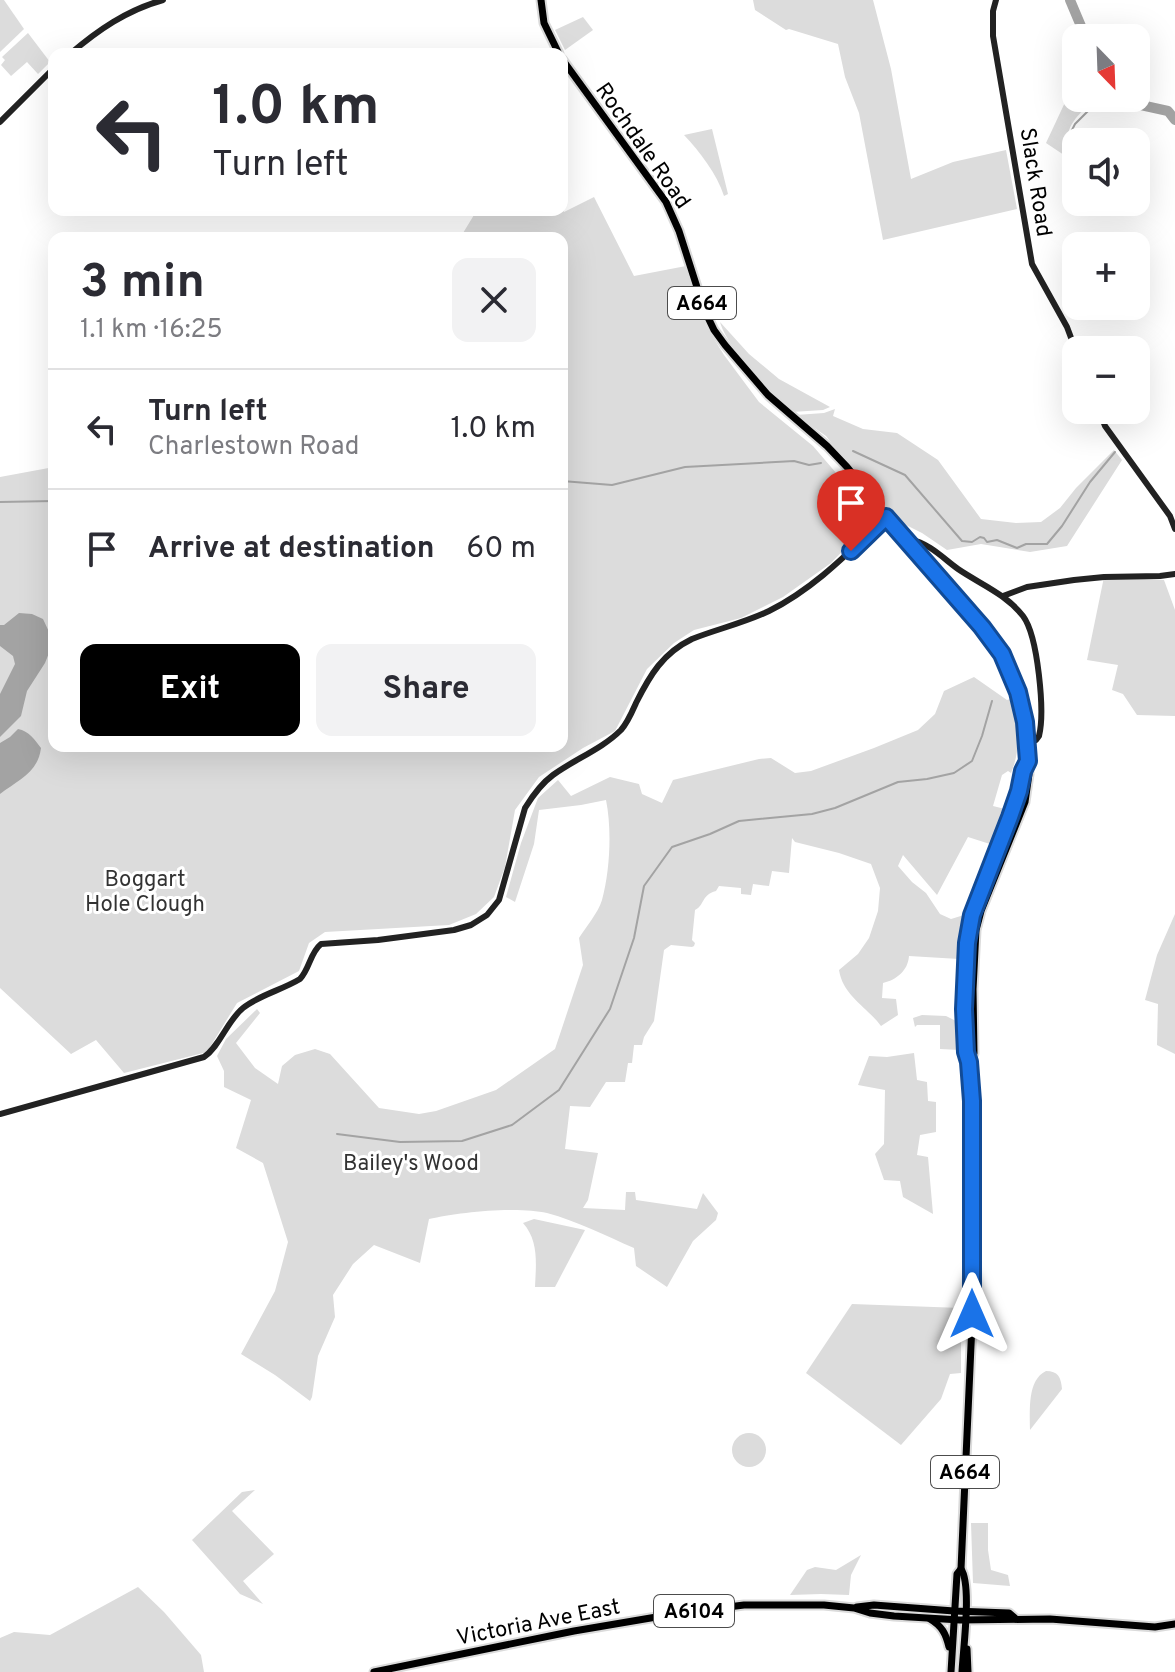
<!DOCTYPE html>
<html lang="en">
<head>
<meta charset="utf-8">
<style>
  :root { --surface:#fff; --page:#f2f2f3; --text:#2b2b33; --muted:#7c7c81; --line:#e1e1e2; --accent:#000 }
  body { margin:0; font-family:Overpass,sans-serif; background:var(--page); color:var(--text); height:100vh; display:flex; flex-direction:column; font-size:30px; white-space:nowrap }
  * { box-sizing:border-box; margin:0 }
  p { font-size:26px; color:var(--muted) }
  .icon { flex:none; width:44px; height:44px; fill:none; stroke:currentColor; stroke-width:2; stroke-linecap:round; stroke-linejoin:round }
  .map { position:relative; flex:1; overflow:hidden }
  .sheet { position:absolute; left:48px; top:232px; width:520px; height:520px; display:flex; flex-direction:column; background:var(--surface); border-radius:16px; box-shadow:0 8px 32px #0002 }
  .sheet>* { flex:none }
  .top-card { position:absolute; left:48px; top:48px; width:520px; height:168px; border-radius:16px; box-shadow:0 8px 32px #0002; background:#fff; color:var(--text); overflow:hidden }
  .needle { width:52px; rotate:157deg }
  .buttons { position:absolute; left:1062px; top:24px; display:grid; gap:16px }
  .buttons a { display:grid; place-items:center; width:88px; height:88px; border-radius:16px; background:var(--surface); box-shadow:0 8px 32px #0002; font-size:40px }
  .pin { position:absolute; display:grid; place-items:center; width:68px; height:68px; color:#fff; margin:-82px -34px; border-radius:50% 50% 50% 0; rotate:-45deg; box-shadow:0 0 8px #0007 }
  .pin .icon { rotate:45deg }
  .me { position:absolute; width:88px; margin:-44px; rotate:0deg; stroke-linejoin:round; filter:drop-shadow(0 0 6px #0008) }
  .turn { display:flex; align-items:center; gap:28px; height:168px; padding:0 32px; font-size:36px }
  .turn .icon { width:104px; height:104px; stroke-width:2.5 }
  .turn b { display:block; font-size:56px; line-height:68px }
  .round { display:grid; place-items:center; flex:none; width:84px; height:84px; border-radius:16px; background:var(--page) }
  .overview { display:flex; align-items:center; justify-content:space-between; height:136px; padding:0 32px }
  h1 { font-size:48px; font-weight:700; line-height:60px }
  .cta { display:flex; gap:16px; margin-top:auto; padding:16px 32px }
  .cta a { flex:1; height:92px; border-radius:16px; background:var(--accent); color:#fff; font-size:32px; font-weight:700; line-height:92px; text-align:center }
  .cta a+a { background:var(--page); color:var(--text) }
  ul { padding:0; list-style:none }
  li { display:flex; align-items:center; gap:24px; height:120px; padding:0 32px; border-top:2px solid var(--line) }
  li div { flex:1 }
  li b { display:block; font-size:30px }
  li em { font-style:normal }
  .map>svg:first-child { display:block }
  .green { fill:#dcdcdc }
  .water { fill:#a3a3a3 }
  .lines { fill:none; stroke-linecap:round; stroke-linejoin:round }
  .stream { stroke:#a3a3a3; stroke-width:2 }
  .river { stroke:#a3a3a3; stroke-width:10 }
  .primary-casing { stroke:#dbdbdb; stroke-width:11 }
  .secondary { stroke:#222; stroke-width:6 }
  .primary { stroke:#000; stroke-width:7 }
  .route-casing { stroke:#114b97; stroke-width:20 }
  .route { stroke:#1a73e8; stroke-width:14 }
  .labels { text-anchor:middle; stroke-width:6; stroke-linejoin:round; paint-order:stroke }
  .shield { fill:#fff; stroke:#4c4c4c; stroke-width:2 }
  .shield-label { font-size:20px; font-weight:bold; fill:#000 }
  .street-label { font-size:22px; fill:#000; stroke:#fff }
  .park-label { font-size:22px; fill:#333; stroke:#fff }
</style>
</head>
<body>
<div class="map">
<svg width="1175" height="1672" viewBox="0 0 1175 1672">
  <rect width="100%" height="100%" fill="#fff"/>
  <g class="green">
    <path d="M 0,0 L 4,0 L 24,29 L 0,52 Z"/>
    <path d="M 753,0 L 873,0 L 891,69 L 911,179 L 953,162 L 1006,150 L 1017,209 L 883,240 L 859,113 L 845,77 L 838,44 L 789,29 L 786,30 L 755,10 Z"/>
    <path d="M 583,17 L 593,30 L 565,50 L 555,30 Z"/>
    <path d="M 28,33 L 50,62 L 38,74 L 27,62 L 11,76 L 1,65 L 5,60 L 2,57 Z"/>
    <path d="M 1076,74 L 1076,98 L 1096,98 C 1078,116 1064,124 1068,151 L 1064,155 L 1046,143 L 1075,81 Z"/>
    <path d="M 712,129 L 728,194 L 724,196 C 717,174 700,152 684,135 Z"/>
    <path d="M 594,197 L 634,276 L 686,266 L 706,326 L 724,355 L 759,402 L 813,446 L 873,516 L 872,521 L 831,563 L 783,597 L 741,618 L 694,630 L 674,643 L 647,669 L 615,731 L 583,748 L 539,777 L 515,810 L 505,867 L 494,897 L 476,914 L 449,925 L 325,932 L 309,943 L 299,971 L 237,1003 L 207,1052 L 124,1073 L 96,1040 L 71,1054 L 0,988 L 0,477 L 54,467 L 54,746 L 562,746 L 562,238 L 460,238 L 477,210 L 562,210 L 562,208 L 564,212 Z"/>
    <path d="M 720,322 L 749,354 L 779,379 L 830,407 L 823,410 L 792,412 C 771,393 727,348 720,322 Z"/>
    <path d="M 835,409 L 833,416 L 863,429 L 897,433 L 938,460 L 981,519 L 1016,523 L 1041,522 L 1060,508 L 1076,488 L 1114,450 L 1122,460 L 1067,546 L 1030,552 L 981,544 L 947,550 L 922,533 L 900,522 L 851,468 L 826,436 L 796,415 L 824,413 Z"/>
    <path d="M 1104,577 L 1164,580 L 1175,610 L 1175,716 L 1137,715 L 1123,694 L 1112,690 L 1118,665 L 1087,660 Z"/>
    <path d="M 974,677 L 1007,700 L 1014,698 C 1019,722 1021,750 1011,773 L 1008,771 L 1002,775 L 993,806 L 1005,809 L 993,845 L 968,837 L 937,895 L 903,855 L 898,866 L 912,882 L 926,893 L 940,914 L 951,919 L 964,915 L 959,959 L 909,956 C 908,971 896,980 883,983 L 882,998 L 896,999 L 898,1015 L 881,1026 C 867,1007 843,996 839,970 L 858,954 L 869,938 L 878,911 L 880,888 L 871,864 L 839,853 L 795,842 L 792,838 L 789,873 L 772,871 L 769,886 L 753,884 L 751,895 L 741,894 L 741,888 L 719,886 L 716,891 C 701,895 705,905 695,910 L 692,940 L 695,943 L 694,946 L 692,947 L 671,945 L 664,950 L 654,1021 L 644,1037 L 642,1045 L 634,1045 L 632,1063 L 628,1063 L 625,1082 L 606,1082 L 590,1107 L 570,1106 L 565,1149 L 598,1153 L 588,1200 L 583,1208 L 625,1210 L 626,1192 L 635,1192 L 636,1200 L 697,1209 L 703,1193 L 718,1213 L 716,1220 L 693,1241 L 667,1287 L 636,1266 L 634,1248 C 606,1236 577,1221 547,1213 C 518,1206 458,1212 429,1219 L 420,1263 L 374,1245 L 353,1264 L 333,1295 L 335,1317 L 318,1356 L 312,1397 L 310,1401 L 275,1375 L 241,1354 L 275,1291 L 288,1242 L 263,1163 L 236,1148 L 251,1100 L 224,1087 L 224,1071 L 217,1056 L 226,1039 L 257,1009 L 260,1013 L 236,1043 L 255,1068 L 278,1084 L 282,1066 L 295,1055 L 315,1049 L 330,1054 L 379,1108 L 419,1114 L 436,1111 L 496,1090 L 555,1049 L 583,965 L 579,938 C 586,927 598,913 602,900 C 610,871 612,829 606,800 L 581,805 L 539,810 L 534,844 L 515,902 L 506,897 L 521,843 L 538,798 L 558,780 L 571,796 L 610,777 L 639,784 L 642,794 L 662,803 L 673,780 L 759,759 L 771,758 L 795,773 L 811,771 L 874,748 L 918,730 L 935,714 L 944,691 Z"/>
    <path d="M 1175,914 L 1175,1054 L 1157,1045 L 1158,1004 L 1145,1000 L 1157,955 Z"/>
    <path d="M 922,1015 L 946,1016 L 956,1021 L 960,1050 L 940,1049 L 940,1025 L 917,1025 L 915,1027 L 913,1018 Z"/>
    <path d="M 914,1053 L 917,1080 L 927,1082 L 928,1101 L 936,1102 L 936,1132 L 920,1135 L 917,1155 L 928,1157 L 933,1214 L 903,1197 L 900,1181 L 884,1180 L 875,1154 L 884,1144 L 885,1090 L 858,1085 L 869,1056 L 887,1057 Z"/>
    <path d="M 534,1219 L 585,1230 L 555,1287 L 535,1287 C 536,1264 539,1241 523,1223 Z"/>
    <path d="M 852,1304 L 961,1308 L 961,1373 L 950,1374 L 941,1399 L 901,1445 L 806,1373 Z"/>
    <path d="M 1046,1371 C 1058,1371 1061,1377 1062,1389 L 1030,1430 C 1030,1411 1027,1380 1046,1371 Z"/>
    <circle cx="749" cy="1450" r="17"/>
    <path d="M 255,1490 L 232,1511 L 274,1554 L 243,1581 L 263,1604 L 240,1594 L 192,1540 L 242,1492 Z"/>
    <path d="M 971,1523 L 988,1523 L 988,1550 L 991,1570 L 1008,1575 L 1010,1586 L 973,1583 Z"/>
    <path d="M 861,1555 L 851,1575 L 849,1595 L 821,1594 L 790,1595 L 807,1570 L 815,1567 L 836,1570 Z"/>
    <path d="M 138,1587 L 164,1612 L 201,1655 L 204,1672 L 0,1672 L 0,1638 L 14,1632 L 50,1635 Z"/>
  </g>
  <g class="water">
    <path d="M 19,613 L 32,614 L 43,619 L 50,634 L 49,653 L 45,663 L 27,691 L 21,716 L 0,737 L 0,694 L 15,664 L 13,656 L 0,646 L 0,625 L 4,625 Z"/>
    <path d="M 18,729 C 29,731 35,740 41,748 C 38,773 18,780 0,794 L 0,743 L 10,737 Z"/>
  </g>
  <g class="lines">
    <g class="stream">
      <path d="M 1064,195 L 1063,175 L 1072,156 L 1069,140 L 1071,132 L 1075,124 L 1101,98"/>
      <path d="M 853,451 L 905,475 L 962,541 L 972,542 L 980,537 L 984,538 L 987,542 L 997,540 L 1017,548 L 1026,544 L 1047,544 L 1062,526 L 1090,482 L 1115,452"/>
      <path d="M 562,481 L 612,485 L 685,467 L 794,461 L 809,465 L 821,463"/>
      <path d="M 0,502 L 54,501"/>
      <path d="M 337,1134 L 400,1142 L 462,1141 L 512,1125 L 559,1090 L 610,1009 L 634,938 L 644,886 L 672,847 L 710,834 L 739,821 L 812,814 L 835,808 L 898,782 L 927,779 L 954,773 L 972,761 L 982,736 L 992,701"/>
    </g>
    <g class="river">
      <path d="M 1070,0 L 1086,38"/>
      <path d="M 1109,98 L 1168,111 L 1175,120"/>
    </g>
    <g class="primary-casing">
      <g id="primary">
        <path d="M 541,0 L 544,23 L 559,54"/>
        <path d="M 562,59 L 666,202 L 679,231 L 704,309 L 714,330 L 725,345 L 768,395 L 827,446 L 847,467 L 926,564 L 982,627 L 1002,654 L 1010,670 L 1018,692 L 1025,722 L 1029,774 L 1025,802 L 981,911 L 976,930 L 973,989 L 974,1053 L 969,1062"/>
        <path d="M 961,1569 C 972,1585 963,1650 962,1672"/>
        <path d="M 857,1607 L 874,1605 L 954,1611 L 1009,1613 L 1016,1619"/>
        <path d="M 930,1619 C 942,1626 946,1634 949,1647"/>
        <path d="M 967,1649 L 968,1672"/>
        <path d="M 374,1672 L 574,1631 L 680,1613 L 744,1605 L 824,1605 L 854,1608 L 870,1613 L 894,1616 L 960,1620 L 1050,1619 L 1155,1627 L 1175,1624"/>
        <path d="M 951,1672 L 957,1574 L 961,1569 L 973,1301 L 972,1101 L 969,1062 L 966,1052 L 964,1009 L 966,949 L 972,915 L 1010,817 L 1019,791 L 1023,771 L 1028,761"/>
      </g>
    </g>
    <g class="secondary">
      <path d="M 996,0 L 993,11 L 993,36 L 1032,264 L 1067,327 L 1076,351"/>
      <path d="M 70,54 C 98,30 127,10 163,0"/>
      <path d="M 0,122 L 54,68"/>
      <path d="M 1099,410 L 1105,426 L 1170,516 L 1175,529"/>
      <path d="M 908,543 L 911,540 C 929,543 944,559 958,569 C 980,584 1006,594 1023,616 C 1038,636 1045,712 1039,736 L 1036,740 L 1027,742"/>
      <path d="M 1003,596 L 1027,587 L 1074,580 L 1104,577 L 1160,576 L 1175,574"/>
      <path d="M 0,1114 L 204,1057 C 220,1046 227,1021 243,1008 C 259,995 282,990 300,979 C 310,968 310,953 321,944 L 378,940 L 454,930 L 471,925 L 487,915 L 499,900 L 525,808 C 533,795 542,783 553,775 C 575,759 602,749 621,730 C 628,722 632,712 636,703 C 650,675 663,653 692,639 C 717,629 744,623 769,611 C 815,588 849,552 886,517"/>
    </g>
    <use href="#primary" class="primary"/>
  </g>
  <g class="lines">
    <g class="route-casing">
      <path id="route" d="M 851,551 L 886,517 L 982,627 L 1002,654 L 1018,692 L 1025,722 L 1028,761 L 1023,771 L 1019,791 L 1010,817 L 972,915 L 967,943 L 964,1009 L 966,1052 L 969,1062 L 972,1101 L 972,1314"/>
    </g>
    <use href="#route" class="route"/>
  </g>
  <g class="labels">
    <g class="shield">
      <rect x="668" y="287" width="68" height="32" rx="6"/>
      <rect x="931" y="1456" width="68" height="32" rx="6"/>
      <rect x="654" y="1595" width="80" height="32" rx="6"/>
    </g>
    <g class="shield-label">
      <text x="702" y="310">A664</text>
      <text x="965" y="1479">A664</text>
      <text x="694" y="1618">A6104</text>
    </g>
    <g class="street-label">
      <text transform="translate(644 145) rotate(55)" y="8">Rochdale Road</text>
      <text transform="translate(1037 182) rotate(81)" y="8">Slack Road</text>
      <text transform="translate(538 1621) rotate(-11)" y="8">Victoria Ave East</text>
    </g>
    <g class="park-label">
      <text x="145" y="886">Boggart<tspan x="145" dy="25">Hole Clough</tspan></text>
      <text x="411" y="1170">Bailey's Wood</text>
    </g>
  </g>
</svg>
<div class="buttons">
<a><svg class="needle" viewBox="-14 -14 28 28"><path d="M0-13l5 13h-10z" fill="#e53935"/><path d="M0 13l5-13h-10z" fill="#7c7c81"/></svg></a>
<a><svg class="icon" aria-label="sound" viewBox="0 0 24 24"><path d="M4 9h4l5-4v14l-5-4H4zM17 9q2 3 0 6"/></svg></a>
<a>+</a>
<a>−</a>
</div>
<div class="pin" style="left:851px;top:551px;background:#d93025"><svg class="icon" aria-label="arrive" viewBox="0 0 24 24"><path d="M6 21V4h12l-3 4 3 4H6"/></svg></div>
<svg class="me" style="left:972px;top:1314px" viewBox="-20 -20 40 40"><path d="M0-17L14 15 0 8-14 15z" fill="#1a73e8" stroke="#fff" stroke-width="4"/></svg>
<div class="top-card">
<div class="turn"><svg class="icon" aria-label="left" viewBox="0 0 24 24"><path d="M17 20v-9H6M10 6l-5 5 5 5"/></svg><div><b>1.0 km</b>Turn left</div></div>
</div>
<section class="sheet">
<div class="overview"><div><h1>3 min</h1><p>1.1 km · 16:25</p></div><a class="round"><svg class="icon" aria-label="close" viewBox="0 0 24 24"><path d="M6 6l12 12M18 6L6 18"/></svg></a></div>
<ul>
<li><svg class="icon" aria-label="left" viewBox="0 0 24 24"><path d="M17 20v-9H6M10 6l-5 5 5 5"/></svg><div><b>Turn left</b><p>Charlestown Road</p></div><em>1.0 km</em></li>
<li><svg class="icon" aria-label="arrive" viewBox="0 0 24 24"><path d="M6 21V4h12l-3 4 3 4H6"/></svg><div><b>Arrive at destination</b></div><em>60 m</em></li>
</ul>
<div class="cta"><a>Exit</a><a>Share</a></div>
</section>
</div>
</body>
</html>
